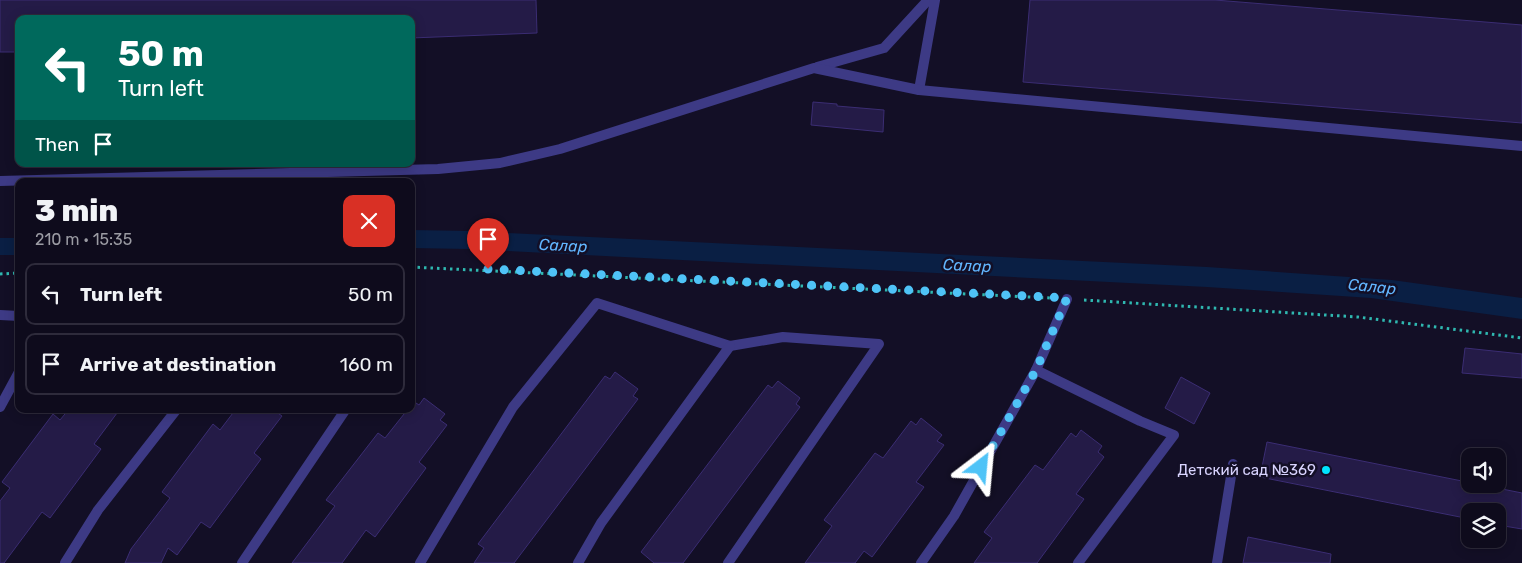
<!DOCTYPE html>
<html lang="en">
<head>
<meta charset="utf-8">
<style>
  :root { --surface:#0e0b1c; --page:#1c1929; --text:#f1f3f6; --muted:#9b9ba3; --line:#2e2b3b }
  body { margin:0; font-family:Rubik,sans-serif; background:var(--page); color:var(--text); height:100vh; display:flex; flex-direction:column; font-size:19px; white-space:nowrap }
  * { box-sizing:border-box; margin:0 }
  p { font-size:16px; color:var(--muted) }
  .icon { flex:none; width:28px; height:28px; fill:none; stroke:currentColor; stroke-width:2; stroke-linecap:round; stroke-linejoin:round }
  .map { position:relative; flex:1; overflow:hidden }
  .details { position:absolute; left:15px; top:178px; width:400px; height:235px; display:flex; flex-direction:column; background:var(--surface); border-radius:10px; box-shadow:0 2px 12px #0003,0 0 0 1px var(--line) }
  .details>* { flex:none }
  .hud { position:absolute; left:15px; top:15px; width:400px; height:152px; border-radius:10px; box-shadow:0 2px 12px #0003,0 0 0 1px var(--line); background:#00695c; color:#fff; overflow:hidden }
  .controls { position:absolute; left:1461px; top:448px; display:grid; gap:10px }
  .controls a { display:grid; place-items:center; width:45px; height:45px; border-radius:10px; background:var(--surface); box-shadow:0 2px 12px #0003,0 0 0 1px var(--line); font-size:25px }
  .pin { position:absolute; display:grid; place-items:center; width:42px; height:42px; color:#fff; margin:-51px -21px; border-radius:50% 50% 50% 0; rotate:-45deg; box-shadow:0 0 5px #0007 }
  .pin .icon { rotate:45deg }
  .me { position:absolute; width:55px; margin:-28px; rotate:29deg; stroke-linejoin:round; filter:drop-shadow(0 0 4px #0008) }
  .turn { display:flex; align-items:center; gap:18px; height:105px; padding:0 20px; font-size:22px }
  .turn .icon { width:65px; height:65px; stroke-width:2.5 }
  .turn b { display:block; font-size:35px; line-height:42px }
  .then { display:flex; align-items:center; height:48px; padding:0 20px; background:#0003; gap:10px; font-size:19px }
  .round { display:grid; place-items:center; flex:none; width:52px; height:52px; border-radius:10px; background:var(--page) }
  .summary { display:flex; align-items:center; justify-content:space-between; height:85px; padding:0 20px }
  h1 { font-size:30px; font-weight:800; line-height:38px }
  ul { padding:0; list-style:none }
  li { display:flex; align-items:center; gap:15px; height:62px; margin:0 10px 8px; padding:0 10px; border:2px solid var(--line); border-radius:10px }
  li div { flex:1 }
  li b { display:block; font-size:19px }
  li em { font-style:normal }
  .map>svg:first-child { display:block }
  .water { fill:#0a1f44 }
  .building { fill:#241b47; stroke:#3b2d73 }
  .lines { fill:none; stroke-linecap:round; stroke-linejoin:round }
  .path { stroke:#2fb8b0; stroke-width:3; stroke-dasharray:2.5 4; stroke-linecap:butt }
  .lane { stroke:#3d3a85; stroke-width:10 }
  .route { stroke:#4fc3f7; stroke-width:9; stroke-dasharray:0 16.2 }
  .poi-dot { fill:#00e5ff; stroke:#130f26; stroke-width:2 }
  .labels { text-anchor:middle; stroke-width:5; stroke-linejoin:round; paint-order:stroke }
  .poi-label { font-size:15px; fill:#d9d4ff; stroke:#130f26; text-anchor:end }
  .water-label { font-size:16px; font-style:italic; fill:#62b6ff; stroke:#130f26 }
</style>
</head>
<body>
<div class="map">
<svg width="1522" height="563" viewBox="0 0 1522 563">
  <rect width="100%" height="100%" fill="#130f26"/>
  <g class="water">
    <path d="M 411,230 L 468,231 L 1207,267 L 1392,280 L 1522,298 L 1522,319 L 1371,298 L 1207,287 L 469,249 L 411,248 Z"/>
    <rect x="0" y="238" width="19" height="17"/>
  </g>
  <g class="building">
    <path d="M 0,0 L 536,0 L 537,33 L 411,38 L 411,19 L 19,19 L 19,52 L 0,52 Z"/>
    <path d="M 1030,0 L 1215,0 L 1522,25 L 1522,123 L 1023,82 Z"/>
    <path d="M 813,102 L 837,104 L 837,106 L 884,110 L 883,132 L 811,125 Z"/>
    <path d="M 1465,348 L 1522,354 L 1522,378 L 1462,373 Z"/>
    <path d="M 615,372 L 638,389 L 633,396 L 638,399 L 514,563 L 474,563 L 484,548 L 478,544 L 605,376 L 610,379 Z"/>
    <path d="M 1181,377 L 1210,393 L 1194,424 L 1165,408 Z"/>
    <path d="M 778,381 L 800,398 L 796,404 L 800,407 L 683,563 L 654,563 L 641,552 L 768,385 L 772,388 Z"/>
    <path d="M 424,398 L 445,414 L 440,420 L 447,425 L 419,462 L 426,468 L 375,537 L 366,530 L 342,563 L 292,563 L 335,506 L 326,500 L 378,433 L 385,438 L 408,409 L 411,409 L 413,401 L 419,405 Z"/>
    <path d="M 69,409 L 120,409 L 94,444 L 101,449 L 50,518 L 42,512 L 4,563 L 0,563 L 0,501 L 10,488 L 2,482 L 53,414 L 60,420 Z"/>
    <path d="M 236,409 L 272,409 L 282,416 L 254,453 L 261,459 L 210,528 L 201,522 L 177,555 L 168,548 L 161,563 L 125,563 L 131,549 L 170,498 L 162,492 L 213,424 L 220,430 Z"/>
    <path d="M 921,418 L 942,435 L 937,441 L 944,445 L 916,482 L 924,487 L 872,557 L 864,551 L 855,563 L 805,563 L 832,526 L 824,520 L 875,453 L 883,458 L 911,421 L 916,425 Z"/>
    <path d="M 1081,430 L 1102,446 L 1098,452 L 1104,457 L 1076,494 L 1084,499 L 1037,563 L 974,563 L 992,538 L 984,532 L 1035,465 L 1043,470 L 1071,433 L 1076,437 Z"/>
    <path d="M 1267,442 L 1522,493 L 1522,529 L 1498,525 L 1498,511 L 1470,511 L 1470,519 L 1260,477 Z"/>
    <path d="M 1248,537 L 1331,554 L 1330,563 L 1243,563 Z"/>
  </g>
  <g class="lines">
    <g class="path">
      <path d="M 411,267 L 1050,298"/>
      <path d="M 0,274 L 19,273"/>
      <path d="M 1084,300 L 1358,317 L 1522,338"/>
    </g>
    <g class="lane">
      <path d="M 817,67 L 884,48 L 928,0"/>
      <path d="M 919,90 L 935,0"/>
      <path d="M 0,181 L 438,169 L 500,163 L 560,149 L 814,68 L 919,90 L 1522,146"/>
      <path d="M 0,315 L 19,316"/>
      <path d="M 1036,370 L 1140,421 L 1174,435 L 1078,563"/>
      <path d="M 0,407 L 19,372"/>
      <path d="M 65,563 L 98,510 L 177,409"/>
      <path d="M 242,563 L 346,409"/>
      <path d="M 420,563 L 513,407 L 597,303 L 730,346 L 783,337 L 879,344 L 728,563"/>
      <path d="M 578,563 L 601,523 L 730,346"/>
      <path d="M 921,563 L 954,516 L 1036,370 L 1067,299"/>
      <path d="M 1217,563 L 1233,464"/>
    </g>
  </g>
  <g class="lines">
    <path class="route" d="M 488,269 L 1067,298 L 1036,370 L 981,467"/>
  </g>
  <circle class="poi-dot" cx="1326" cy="470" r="5"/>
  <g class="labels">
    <g class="poi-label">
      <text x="1316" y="475">Детский сад №369</text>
    </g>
    <g class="water-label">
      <text transform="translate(563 245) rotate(3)" y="6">Салар</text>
      <text transform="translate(967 265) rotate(3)" y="6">Салар</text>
      <text transform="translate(1372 286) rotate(6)" y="6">Салар</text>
    </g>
  </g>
</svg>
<div class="controls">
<a><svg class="icon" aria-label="sound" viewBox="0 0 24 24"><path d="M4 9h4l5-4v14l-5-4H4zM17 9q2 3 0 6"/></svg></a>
<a><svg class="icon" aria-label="layers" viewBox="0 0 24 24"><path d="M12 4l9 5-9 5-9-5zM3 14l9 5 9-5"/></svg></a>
</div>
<div class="pin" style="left:488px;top:269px;background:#d93025"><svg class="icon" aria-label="arrive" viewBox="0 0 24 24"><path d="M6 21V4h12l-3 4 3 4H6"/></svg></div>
<svg class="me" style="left:981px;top:467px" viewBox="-20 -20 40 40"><path d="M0-17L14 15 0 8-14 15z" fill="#4fc3f7" stroke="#fff" stroke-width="4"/></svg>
<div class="hud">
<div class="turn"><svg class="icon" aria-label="left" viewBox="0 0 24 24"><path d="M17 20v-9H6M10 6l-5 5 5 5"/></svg><div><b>50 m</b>Turn left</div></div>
<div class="then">Then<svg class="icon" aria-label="arrive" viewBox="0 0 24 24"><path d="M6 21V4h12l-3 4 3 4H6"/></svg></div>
</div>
<section class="details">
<div class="summary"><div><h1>3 min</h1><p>210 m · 15:35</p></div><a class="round" style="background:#d93025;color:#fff"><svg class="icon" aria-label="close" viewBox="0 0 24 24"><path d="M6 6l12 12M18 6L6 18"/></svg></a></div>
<ul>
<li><svg class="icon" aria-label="left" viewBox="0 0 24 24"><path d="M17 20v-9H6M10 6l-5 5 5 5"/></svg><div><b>Turn left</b></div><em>50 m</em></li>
<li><svg class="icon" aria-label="arrive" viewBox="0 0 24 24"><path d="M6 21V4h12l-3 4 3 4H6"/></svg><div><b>Arrive at destination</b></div><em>160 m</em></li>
</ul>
</section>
</div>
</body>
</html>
